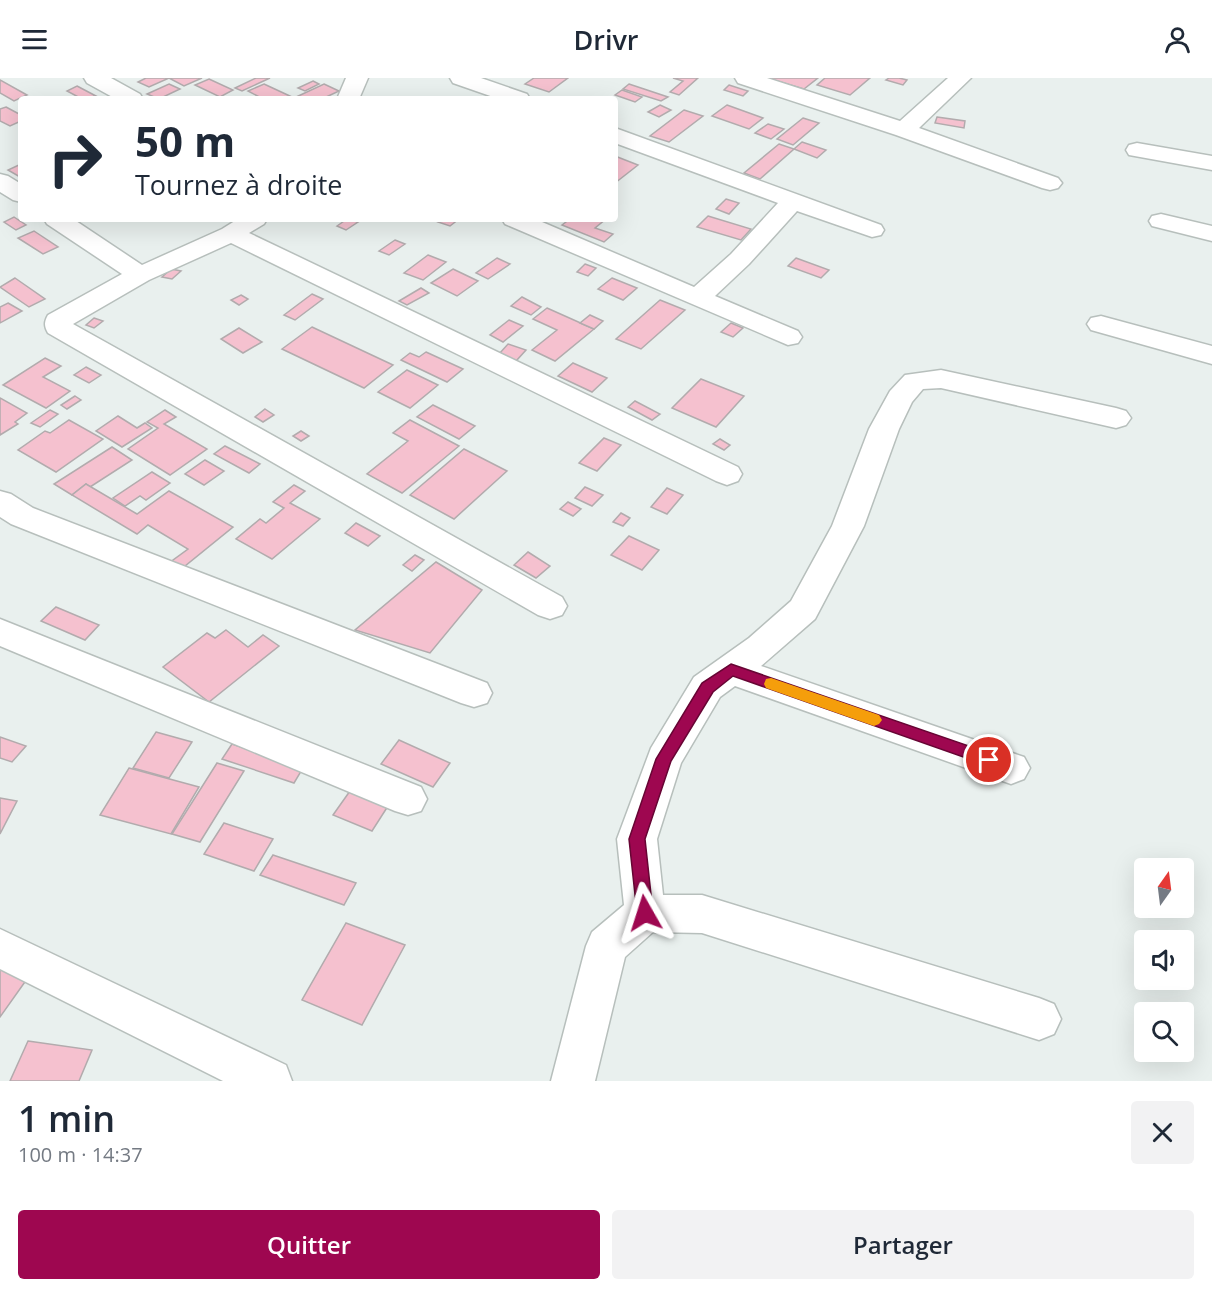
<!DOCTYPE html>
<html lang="fr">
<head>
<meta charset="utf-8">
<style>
  :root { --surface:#fff; --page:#f2f2f3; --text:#1f2937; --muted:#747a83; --accent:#9e0750 }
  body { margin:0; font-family:"Open Sans",sans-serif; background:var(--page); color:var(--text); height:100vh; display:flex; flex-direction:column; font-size:22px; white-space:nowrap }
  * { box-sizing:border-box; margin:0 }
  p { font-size:20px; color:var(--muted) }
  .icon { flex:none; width:33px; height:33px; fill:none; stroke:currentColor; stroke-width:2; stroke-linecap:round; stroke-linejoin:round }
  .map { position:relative; height:1003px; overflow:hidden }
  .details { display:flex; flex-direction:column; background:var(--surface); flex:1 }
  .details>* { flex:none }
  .top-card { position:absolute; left:18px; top:18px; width:600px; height:126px; border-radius:6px; box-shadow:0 6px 24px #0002; background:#fff; color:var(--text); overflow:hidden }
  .needle { width:39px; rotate:14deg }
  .controls { position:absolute; left:1134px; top:780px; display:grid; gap:12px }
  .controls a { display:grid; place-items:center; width:60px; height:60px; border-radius:6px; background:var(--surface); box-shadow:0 6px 24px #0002; font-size:30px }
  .pin { position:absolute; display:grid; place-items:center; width:51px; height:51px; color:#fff; margin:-26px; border:3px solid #fff; border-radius:50%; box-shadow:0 2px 6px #0007 }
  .me { position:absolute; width:66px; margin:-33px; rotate:354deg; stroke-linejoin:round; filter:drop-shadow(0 0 4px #0008) }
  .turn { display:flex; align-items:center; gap:21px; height:126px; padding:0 18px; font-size:27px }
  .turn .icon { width:78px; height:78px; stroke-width:2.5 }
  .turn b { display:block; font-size:42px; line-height:51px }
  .round { display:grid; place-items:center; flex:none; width:63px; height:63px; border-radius:6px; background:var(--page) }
  .summary { display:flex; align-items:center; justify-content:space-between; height:102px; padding:0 18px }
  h1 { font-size:36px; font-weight:600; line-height:45px }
  .cta { display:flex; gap:12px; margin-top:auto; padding:12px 18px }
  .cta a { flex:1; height:69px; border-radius:6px; background:var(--accent); color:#fff; font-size:24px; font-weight:600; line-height:69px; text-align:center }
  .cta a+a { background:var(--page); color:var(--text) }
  header { display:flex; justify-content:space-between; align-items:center; height:78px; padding:0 18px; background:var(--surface); font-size:27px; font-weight:600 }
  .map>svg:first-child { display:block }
  .building { fill:#f5c1cf; stroke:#b2abad; stroke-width:1.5 }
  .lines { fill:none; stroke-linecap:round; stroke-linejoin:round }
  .street-casing { stroke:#b7bfbc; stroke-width:3 }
  .street { fill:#fff; fill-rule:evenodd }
  .route { fill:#9e0750; stroke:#670534; stroke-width:1.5 }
  .slow { fill:#f59e0b }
</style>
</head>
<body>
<header><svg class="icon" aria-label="menu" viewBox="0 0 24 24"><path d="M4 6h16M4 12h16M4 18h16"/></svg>Drivr<svg class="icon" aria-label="person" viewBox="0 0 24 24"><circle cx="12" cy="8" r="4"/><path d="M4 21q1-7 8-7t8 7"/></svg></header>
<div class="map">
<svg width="1212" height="1003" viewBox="0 0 1212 1003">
  <rect width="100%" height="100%" fill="#e9f0ee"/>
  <g class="building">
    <path d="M 146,0 L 202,0 L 184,8 L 169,0 L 149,9 L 138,4 Z"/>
    <path d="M 256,0 L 270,0 L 242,13 L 235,10 Z"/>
    <path d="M 534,0 L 568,0 L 549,14 L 525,6 Z"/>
    <path d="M 673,0 L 698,0 L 679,17 L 670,14 L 683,3 Z"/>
    <path d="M 767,0 L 818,0 L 804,11 Z"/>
    <path d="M 825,0 L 870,0 L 850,17 L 817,7 Z"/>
    <path d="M 889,0 L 899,0 L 907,2 L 903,7 L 886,2 Z"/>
    <path d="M 209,1 L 233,12 L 220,19 L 195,7 Z"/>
    <path d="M 0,2 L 27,17 L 14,23 L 0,15 Z"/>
    <path d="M 313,3 L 319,6 L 305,13 L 298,10 Z"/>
    <path d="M 169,6 L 180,11 L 159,21 L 147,16 Z"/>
    <path d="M 264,6 L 292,19 L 263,21 L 248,13 Z"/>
    <path d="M 324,6 L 339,13 L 322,21 L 294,20 Z"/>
    <path d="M 629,6 L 668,19 L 661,23 L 623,11 Z"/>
    <path d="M 729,7 L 748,13 L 743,18 L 724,12 Z"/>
    <path d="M 77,8 L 96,18 L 82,21 L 67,13 Z"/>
    <path d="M 622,12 L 642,19 L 635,24 L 615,17 Z"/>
    <path d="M 660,27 L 671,32 L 659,39 L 648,34 Z"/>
    <path d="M 727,27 L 763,40 L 749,51 L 712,38 Z"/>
    <path d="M 6,29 L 21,37 L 21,43 L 10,48 L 0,43 L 0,31 Z"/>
    <path d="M 684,32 L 703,38 L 669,64 L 650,58 Z"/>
    <path d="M 937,39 L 965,43 L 964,50 L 935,45 Z"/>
    <path d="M 803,40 L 819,45 L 793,67 L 777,61 Z"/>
    <path d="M 768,46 L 784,51 L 771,61 L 755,55 Z"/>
    <path d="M 802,64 L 826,72 L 817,80 L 794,71 Z"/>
    <path d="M 779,66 L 794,71 L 760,101 L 744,95 Z"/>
    <path d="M 615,78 L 638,87 L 615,105 Z"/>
    <path d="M 21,86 L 20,99 L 8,92 Z"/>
    <path d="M 726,121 L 739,125 L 729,136 L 716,131 Z"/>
    <path d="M 708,138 L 751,151 L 741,162 L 697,149 Z"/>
    <path d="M 14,139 L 26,147 L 16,152 L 4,144 Z"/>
    <path d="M 347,141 L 358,144 L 346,152 L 337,148 Z"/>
    <path d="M 442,141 L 459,141 L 450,148 L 438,144 Z"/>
    <path d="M 570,141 L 606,141 L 595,150 L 613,156 L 604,164 L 562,147 Z"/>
    <path d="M 34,153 L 58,169 L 43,176 L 18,160 Z"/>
    <path d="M 395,162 L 405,166 L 389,177 L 379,173 Z"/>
    <path d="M 428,177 L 446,184 L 423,202 L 404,195 Z"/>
    <path d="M 497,180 L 510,186 L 488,201 L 476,195 Z"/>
    <path d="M 796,180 L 829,192 L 821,200 L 788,188 Z"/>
    <path d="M 585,186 L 596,190 L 588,198 L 577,194 Z"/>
    <path d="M 171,191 L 181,193 L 172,201 L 162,199 Z"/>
    <path d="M 453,191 L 478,203 L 457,218 L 431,205 Z"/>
    <path d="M 15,200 L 45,221 L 29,229 L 0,209 Z"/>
    <path d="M 612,200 L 637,210 L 623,222 L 598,211 Z"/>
    <path d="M 421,210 L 429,215 L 407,227 L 399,223 Z"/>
    <path d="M 312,216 L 323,221 L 295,242 L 284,237 Z"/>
    <path d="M 241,217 L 248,221 L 239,227 L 231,222 Z"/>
    <path d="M 522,219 L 541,229 L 531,237 L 511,228 Z"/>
    <path d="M 660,222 L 685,232 L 641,271 L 616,261 Z"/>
    <path d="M 8,225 L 22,233 L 0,245 L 0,229 Z"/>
    <path d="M 547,230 L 594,251 L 555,283 L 532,272 L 557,252 L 533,241 Z"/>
    <path d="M 590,237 L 603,243 L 594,251 L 580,245 Z"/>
    <path d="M 94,240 L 103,243 L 94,250 L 86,247 Z"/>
    <path d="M 509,242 L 523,248 L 503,264 L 490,257 Z"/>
    <path d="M 731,245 L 743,250 L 733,259 L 721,254 Z"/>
    <path d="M 312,249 L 393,287 L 364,310 L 282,271 Z"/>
    <path d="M 239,250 L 262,264 L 243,275 L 221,261 Z"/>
    <path d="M 508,266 L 526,272 L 516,283 L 499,276 Z"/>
    <path d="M 426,274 L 463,291 L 447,304 L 401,282 L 410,275 L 419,279 Z"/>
    <path d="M 45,280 L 61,288 L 43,299 L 70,313 L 46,330 L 3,307 Z"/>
    <path d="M 573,285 L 607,300 L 592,314 L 558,298 Z"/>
    <path d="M 86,289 L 101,297 L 89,305 L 74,297 Z"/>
    <path d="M 407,292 L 438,307 L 410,330 L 378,314 Z"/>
    <path d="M 701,301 L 744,318 L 716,349 L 672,330 Z"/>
    <path d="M 75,318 L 81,322 L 67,331 L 61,327 Z"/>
    <path d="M 0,320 L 27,335 L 15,344 L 18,346 L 0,357 Z"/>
    <path d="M 635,323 L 660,336 L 652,342 L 628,329 Z"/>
    <path d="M 433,327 L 475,348 L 459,361 L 417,339 Z"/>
    <path d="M 265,331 L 274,337 L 263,344 L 255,339 Z"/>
    <path d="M 50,332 L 58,336 L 40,349 L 31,345 Z"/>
    <path d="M 165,332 L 176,339 L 164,346 L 207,371 L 170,397 L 128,371 L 158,350 L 147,344 Z"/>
    <path d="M 118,338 L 137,350 L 145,345 L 152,350 L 122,369 L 96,353 Z"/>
    <path d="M 69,342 L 103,361 L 56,394 L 18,372 L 45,353 L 50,355 Z"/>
    <path d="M 410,342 L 459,368 L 402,415 L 367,396 L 408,363 L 393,355 Z"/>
    <path d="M 301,353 L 309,358 L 301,363 L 293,358 Z"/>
    <path d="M 604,360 L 621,367 L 597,393 L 579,385 Z"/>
    <path d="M 720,361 L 730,367 L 724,372 L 713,366 Z"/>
    <path d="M 225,368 L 260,386 L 249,395 L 214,376 Z"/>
    <path d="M 112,369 L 132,382 L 90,409 L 86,406 L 72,417 L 54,406 Z"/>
    <path d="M 464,371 L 507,393 L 454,441 L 410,417 Z"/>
    <path d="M 205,382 L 224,393 L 204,407 L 185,396 Z"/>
    <path d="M 152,394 L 170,405 L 146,422 L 140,418 L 125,428 L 113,420 Z"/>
    <path d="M 86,406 L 137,436 L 169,413 L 233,449 L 180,492 L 169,485 L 188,471 L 148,447 L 137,456 L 72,417 Z"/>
    <path d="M 294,407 L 305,413 L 290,425 L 320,441 L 272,481 L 236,461 L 260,441 L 266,445 L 284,430 L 273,424 Z"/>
    <path d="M 585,409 L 603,417 L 592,428 L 575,420 Z"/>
    <path d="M 667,410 L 683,417 L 667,436 L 651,429 Z"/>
    <path d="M 568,424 L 581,431 L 573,438 L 560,431 Z"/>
    <path d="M 621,435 L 630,440 L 623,448 L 613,444 Z"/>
    <path d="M 356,445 L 380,458 L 368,468 L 345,455 Z"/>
    <path d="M 629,458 L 659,472 L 642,492 L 611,477 Z"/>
    <path d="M 528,474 L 550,488 L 536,500 L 514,487 Z"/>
    <path d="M 415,477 L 424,482 L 412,493 L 403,487 Z"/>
    <path d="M 436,484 L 482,512 L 430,575 L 355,552 Z"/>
    <path d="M 56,529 L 99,547 L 85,562 L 41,543 Z"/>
    <path d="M 226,552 L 248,569 L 263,557 L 279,568 L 209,624 L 163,589 L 207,555 L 215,560 Z"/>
    <path d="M 156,654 L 192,664 L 169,700 L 133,690 Z"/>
    <path d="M 0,659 L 26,668 L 12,684 L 0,680 Z"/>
    <path d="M 399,662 L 450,685 L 433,709 L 381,686 Z"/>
    <path d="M 232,666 L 303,690 L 294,705 L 222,681 Z"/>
    <path d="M 217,685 L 244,693 L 200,764 L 172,756 Z"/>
    <path d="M 129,690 L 199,709 L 171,756 L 100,737 Z"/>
    <path d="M 350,713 L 388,728 L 372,753 L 333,737 Z"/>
    <path d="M 0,720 L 17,723 L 0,756 Z"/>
    <path d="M 224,745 L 273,761 L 254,793 L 204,776 Z"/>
    <path d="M 273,777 L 356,805 L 344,827 L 260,797 Z"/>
    <path d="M 346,845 L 405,867 L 362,947 L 302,922 Z"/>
    <path d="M 0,890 L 27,901 L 0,939 Z"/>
    <path d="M 28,963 L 92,972 L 79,1003 L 10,1003 Z"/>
  </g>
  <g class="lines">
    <g class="street-casing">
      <g id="street">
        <path d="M 84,0 L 111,0 L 140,16 L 143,21 L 116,21 L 87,5 Z"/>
        <path d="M 346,0 L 368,0 L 359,21 L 337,21 Z"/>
        <path d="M 450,0 L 481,0 L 527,16 L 530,21 L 499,21 L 453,5 Z"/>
        <path d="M 735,0 L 767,0 L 900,43 L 948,0 L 971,0 L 919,50 L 1058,100 L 1062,105 L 1058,110 L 1050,112 L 1042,110 L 896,57 L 738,5 Z"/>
        <path d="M 615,50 L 881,147 L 884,152 L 881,157 L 872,159 L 797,133 L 749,186 L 715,218 L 798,253 L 802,259 L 798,265 L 788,267 L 505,146 L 502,141 L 535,141 L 694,209 L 731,176 L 778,125 L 615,65 Z"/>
        <path d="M 1137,65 L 1212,78 L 1212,92 L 1129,77 L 1126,72 L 1129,67 Z"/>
        <path d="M 0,96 L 8,98 L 21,106 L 21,124 L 13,122 L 0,114 Z"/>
        <path d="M 1161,136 L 1212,148 L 1212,163 L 1152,148 L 1149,143 L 1152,138 Z"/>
        <path d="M 44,141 L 73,141 L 142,187 L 222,151 L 238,141 L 267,141 L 264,146 L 249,155 L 738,389 L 742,396 L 738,403 L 727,407 L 716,403 L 231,165 L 149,202 L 73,246 L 562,519 L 567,528 L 562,537 L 550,541 L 538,537 L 48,255 C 44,248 44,244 48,237 L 122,196 L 47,146 Z"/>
        <path d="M 1101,238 L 1212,268 L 1212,286 L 1091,252 L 1087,246 L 1091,240 Z"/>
        <path d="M 941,292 L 1116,330 L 1126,333 L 1131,340 L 1126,347 L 1116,350 L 941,310 L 923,311 L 912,324 L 899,351 L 864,448 L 815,541 L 761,588 L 1024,679 L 1030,690 L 1024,701 L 1011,706 L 735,608 L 720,619 L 681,685 L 657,761 L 663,817 L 702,817 L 1039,920 L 1054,926 L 1061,941 L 1054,956 L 1039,962 L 702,855 L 653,854 L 625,879 L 595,1003 L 551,1003 L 586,868 L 592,854 L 624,827 L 617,761 L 651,670 L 694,599 L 749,560 L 791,523 L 832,448 L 869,351 L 890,313 L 905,297 Z"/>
        <path d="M 0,413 L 11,416 L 33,430 L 487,605 L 492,615 L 487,625 L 474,629 L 461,625 L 11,446 L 0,439 Z"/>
        <path d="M 0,541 L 421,709 L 427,721 L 421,733 L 408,737 L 395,733 L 0,568 Z"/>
        <path d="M 0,851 L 286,987 L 292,1003 L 223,1003 L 0,891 Z"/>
      </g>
    </g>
    <use href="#street" class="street"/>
  </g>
  <path class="route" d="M 731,586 L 995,677 L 997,682 L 995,687 L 989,688 L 733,598 L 713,614 L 671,683 L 645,761 L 653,835 L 651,841 L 645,843 L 639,841 L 637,835 L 629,761 L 656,681 L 702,605 Z"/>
  <path class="slow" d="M 771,600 L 879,637 L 882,642 L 879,646 L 874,648 L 766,610 L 764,606 L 766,601 Z"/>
</svg>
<div class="controls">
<a><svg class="needle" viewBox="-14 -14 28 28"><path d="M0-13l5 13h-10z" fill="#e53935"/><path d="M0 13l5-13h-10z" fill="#747a83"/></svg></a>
<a><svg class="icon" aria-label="sound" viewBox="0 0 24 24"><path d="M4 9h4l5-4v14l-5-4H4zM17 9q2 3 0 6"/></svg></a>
<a><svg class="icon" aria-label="search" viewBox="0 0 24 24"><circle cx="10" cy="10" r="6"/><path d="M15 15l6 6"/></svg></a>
</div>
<div class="pin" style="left:989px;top:682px;background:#d93025"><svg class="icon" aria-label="arrive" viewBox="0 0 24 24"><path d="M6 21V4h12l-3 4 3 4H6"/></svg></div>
<svg class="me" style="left:645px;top:835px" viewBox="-20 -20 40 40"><path d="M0-17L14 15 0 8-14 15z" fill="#9e0750" stroke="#fff" stroke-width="4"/></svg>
<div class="top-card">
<div class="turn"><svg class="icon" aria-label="right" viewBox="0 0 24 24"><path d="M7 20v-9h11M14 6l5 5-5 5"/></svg><div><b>50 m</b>Tournez à droite</div></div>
</div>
</div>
<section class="details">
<div class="summary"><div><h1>1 min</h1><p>100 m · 14:37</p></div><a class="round"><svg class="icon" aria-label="close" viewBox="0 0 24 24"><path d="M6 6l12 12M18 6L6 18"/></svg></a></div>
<div class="cta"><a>Quitter</a><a>Partager</a></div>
</section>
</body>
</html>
